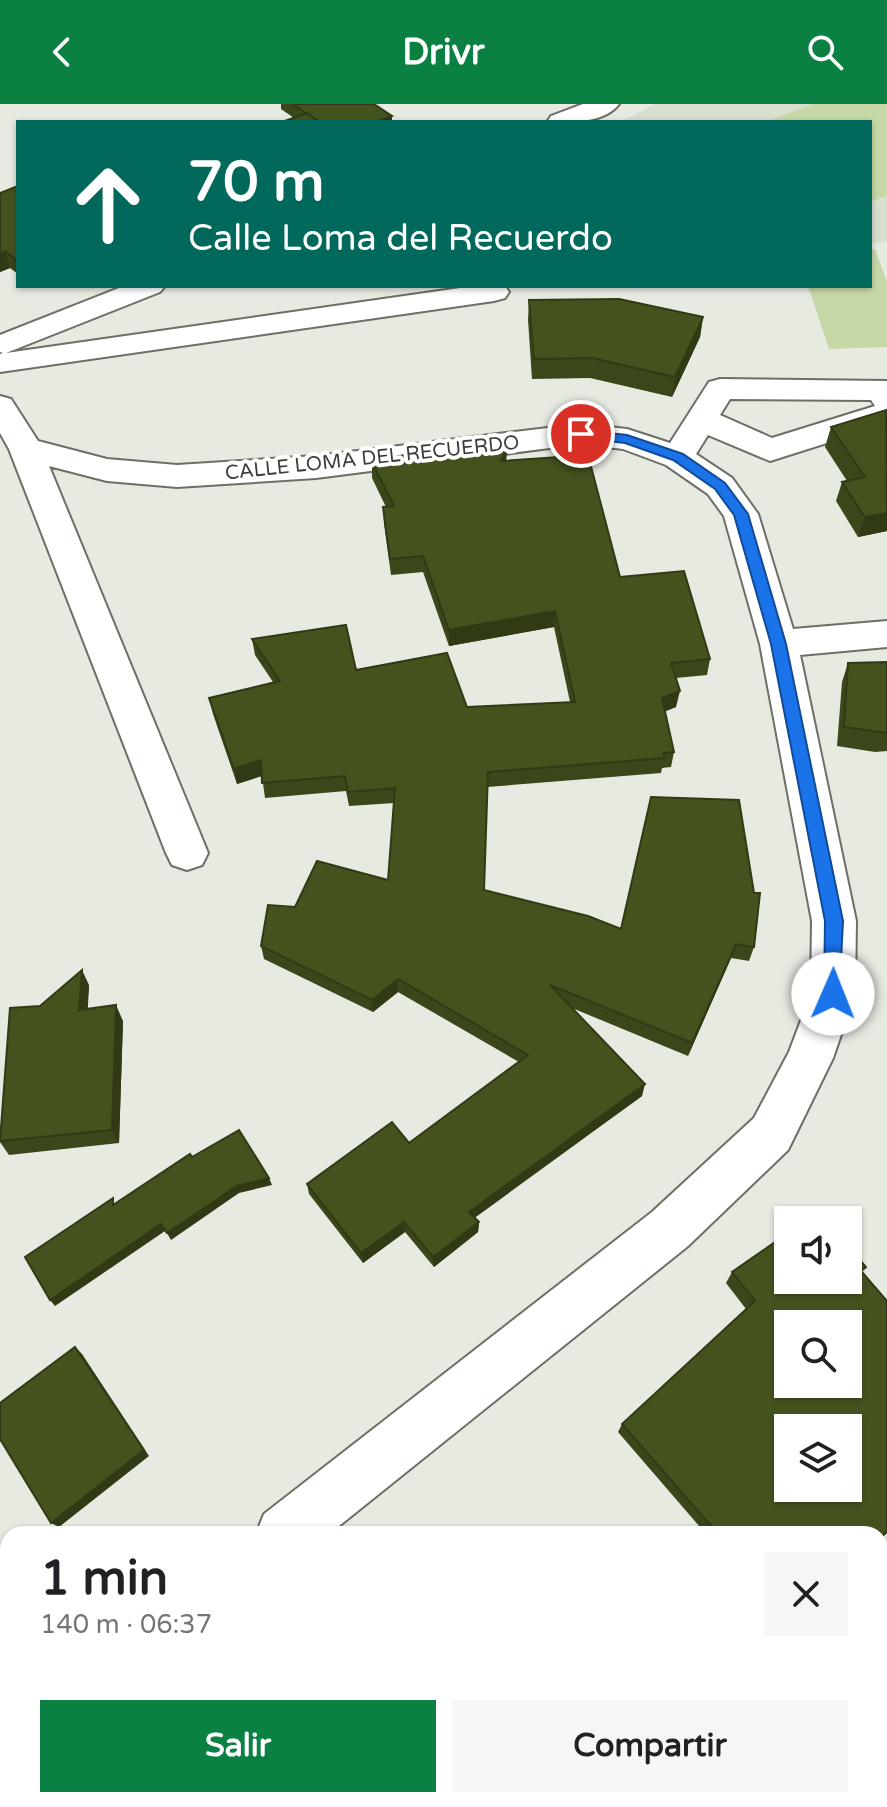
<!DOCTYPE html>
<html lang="es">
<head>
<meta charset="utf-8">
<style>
  :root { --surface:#fff; --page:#f6f6f6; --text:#202124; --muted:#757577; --accent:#0b8043 }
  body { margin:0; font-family:"Varela Round",sans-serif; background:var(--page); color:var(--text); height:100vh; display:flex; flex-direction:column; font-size:30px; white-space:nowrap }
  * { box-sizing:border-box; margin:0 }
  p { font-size:26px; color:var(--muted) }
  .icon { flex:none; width:44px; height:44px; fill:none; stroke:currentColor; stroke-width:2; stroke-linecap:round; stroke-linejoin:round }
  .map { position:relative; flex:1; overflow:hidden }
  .side { position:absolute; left:0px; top:1422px; width:888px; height:282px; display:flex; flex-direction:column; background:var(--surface); border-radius:24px 24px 0 0; box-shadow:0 2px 6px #0004 }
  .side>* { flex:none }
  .banner { position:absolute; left:16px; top:16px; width:856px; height:168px; border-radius:0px; box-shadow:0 2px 6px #0004; background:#00695c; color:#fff; overflow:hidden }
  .fabs { position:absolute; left:774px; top:1102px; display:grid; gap:16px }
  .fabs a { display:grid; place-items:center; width:88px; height:88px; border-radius:0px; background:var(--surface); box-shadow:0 2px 6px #0004; font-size:40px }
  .pin { position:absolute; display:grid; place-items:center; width:68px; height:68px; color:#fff; margin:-34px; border:4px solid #fff; border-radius:50%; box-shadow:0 2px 8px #0007 }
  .me { position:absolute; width:88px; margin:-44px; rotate:1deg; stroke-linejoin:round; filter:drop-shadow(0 0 6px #0008) }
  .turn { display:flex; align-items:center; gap:28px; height:168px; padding:0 40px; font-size:36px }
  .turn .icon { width:104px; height:104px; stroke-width:2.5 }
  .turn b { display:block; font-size:56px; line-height:68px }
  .round { display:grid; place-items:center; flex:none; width:84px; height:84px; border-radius:0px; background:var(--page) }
  .head { display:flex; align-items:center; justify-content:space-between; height:136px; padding:0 40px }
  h1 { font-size:48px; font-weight:700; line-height:60px }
  .button { display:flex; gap:16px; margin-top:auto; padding:16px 40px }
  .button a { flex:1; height:92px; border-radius:0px; background:var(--accent); color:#fff; font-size:32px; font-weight:700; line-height:92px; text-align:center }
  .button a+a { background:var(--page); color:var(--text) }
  header { display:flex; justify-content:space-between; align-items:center; height:104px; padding:0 40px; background:var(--accent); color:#fff; font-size:36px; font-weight:700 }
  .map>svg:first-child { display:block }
  .built { fill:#d9dfcf }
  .green { fill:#c7d8a7 }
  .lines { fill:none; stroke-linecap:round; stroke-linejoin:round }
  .minor-casing { stroke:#6d6f67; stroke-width:4 }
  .minor { fill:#fff; fill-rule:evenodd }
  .wall { fill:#3a471a }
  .shaded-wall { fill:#303a15 }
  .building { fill:#44531e; stroke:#303a15; stroke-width:2; fill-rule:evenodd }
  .route { fill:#1a73e8; stroke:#114b97; stroke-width:2 }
  .labels { text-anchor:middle; stroke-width:8; stroke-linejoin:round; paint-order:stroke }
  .far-street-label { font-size:20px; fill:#3b3c39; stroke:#fff }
</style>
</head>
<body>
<header><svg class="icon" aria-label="back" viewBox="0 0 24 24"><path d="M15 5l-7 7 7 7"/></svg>Drivr<svg class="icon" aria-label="search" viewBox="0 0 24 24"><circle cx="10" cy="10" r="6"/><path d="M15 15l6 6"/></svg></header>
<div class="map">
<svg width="887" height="1703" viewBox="0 0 887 1703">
  <rect width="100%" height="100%" fill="#e7eae1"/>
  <path class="built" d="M 655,0 L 887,0 L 887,138 L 870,140 L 870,18 L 620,18 Z"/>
  <g class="green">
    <path d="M 813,0 L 887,0 L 887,91 L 870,98 L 870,18 L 766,18 Z"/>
    <path d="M 870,145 L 875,145 L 887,178 L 887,243 L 829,245 L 808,182 L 870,182 Z"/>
  </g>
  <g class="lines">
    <g class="minor-casing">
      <g id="minor">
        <path d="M 583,0 L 619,0 C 604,20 569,18 547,18 L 551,12 Z"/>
        <path d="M 124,182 L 165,182 L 160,188 L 6,249 L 474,182 L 505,182 L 509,188 L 505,194 L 494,197 L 0,268 L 0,250 L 3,249 L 0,248 L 0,231 Z"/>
        <path d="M 720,275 L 887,277 L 887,320 L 770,357 L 708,331 L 696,350 L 732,374 L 758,410 L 793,525 L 887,517 L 887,543 L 800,551 L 856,817 L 855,890 L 833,954 L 788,1046 L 688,1142 L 329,1430 L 256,1430 L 264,1410 L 652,1108 L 754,1014 L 789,948 L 811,890 L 812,817 L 760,540 L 724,412 L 708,390 L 666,361 L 623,345 L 581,340 L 316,374 L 177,383 L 107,377 L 49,362 L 208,749 L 202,761 L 187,766 L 172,761 L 166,749 L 9,345 L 0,329 L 0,292 L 11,295 L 38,337 L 107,355 L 177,361 L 316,352 L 581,320 L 627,325 L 670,339 L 709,278 ZM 730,295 L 871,296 L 875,302 L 772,334 L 720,311 Z"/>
        <path d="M 8,1567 L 8,1628 L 0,1631 L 0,1570 Z"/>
      </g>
    </g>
    <use href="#minor" class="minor"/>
  </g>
  <g class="wall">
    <path d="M 281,0 L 374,0 L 392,12 L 392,18 L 282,18 L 294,14 L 281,5 Z"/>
    <path d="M 18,82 L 18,170 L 10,164 L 0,168 Z"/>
    <path d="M 529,196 L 703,213 L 700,233 L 672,293 L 590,274 L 532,275 L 528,216 Z"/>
    <path d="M 887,307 L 887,427 L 858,433 L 836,397 L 842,378 L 847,377 L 825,343 L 831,323 Z"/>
    <path d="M 507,343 L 506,356 L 620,473 L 710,555 L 707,571 L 676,574 L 676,603 L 665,607 L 674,648 L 671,663 L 662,664 L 661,669 L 487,683 L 484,786 L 621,825 L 651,693 L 754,843 L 749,857 L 731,854 L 688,952 L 572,904 L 642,992 L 474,1113 L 479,1118 L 478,1128 L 434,1163 L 405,1128 L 363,1159 L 309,1090 L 307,1080 L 409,1039 L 519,958 L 398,888 L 373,908 L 264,855 L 261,842 L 295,803 L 388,776 L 394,699 L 349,702 L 346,687 L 265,694 L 262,672 L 237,680 L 213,610 L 209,594 L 273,578 L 255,551 L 252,535 L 356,566 L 467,603 L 570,598 L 554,523 L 449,542 L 423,468 L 391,471 L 384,420 L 383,403 L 386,403 L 372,374 L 372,358 L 417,355 Z"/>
    <path d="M 887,558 L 887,647 L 875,648 L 837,642 L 842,578 L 848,559 Z"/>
    <path d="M 89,881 L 87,905 L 123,917 L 119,1039 L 9,1051 L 0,1038 L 40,902 Z"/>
    <path d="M 732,1168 L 862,1168 L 880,1430 L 706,1430 L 618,1328 L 622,1320 L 746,1205 L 726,1179 Z"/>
  </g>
  <g class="shaded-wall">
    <path d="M 392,12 L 392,18 L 377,18 Z"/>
    <path d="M 5,147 L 10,164 L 0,168 L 0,150 Z"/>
    <path d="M 703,213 L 700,233 L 672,293 L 675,273 Z"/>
    <path d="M 507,343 L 506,360 L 501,357 Z"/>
    <path d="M 887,409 L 887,427 L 858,433 L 865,413 Z"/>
    <path d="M 555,507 L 554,523 L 449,542 L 449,526 Z"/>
    <path d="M 680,587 L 676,603 L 659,610 L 662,594 Z"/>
    <path d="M 261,656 L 264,671 L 237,680 L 234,665 Z"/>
    <path d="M 736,840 L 731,854 L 688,952 L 692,939 Z"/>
    <path d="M 82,866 L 89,881 L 87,921 L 79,906 Z"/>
    <path d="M 398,875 L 398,888 L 373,908 L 372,896 Z"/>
    <path d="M 116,901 L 123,917 L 119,1039 L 112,1026 Z"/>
    <path d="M 645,980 L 642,992 L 469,1118 L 469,1108 Z"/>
    <path d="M 269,1074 L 272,1081 L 239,1089 L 171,1136 L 167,1129 L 237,1082 Z"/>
    <path d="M 404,1118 L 405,1128 L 363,1159 L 361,1149 Z"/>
    <path d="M 479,1118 L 478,1128 L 434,1163 L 433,1153 Z"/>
    <path d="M 161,1120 L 165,1127 L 55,1202 L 50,1196 Z"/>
    <path d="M 75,1243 L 82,1250 L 149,1352 L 59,1423 L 51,1419 Z"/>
    <path d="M 74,1696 L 87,1696 L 89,1703 L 76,1703 Z"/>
  </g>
  <g class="building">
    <path d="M 293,0 L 374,0 L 392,12 L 377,18 L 319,18 Z"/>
    <path d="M 307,9 L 319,18 L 282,18 Z"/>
    <path d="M 18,82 L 18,158 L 5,147 L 0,150 L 0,89 Z"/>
    <path d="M 619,195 L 703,213 L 675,273 L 592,254 L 534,255 L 529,196 Z"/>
    <path d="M 886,306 L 887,409 L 865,413 L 842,378 L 865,373 L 831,323 Z"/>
    <path d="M 507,343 L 501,357 L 588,351 L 620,473 L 684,467 L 710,555 L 671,559 L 680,587 L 662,594 L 674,648 L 664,649 L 664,654 L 488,668 L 484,786 L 588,812 L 621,825 L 651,693 L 739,696 L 754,789 L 760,789 L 754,843 L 736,840 L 692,939 L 550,881 L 645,980 L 469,1108 L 479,1118 L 433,1153 L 404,1118 L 361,1149 L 307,1080 L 392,1018 L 409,1039 L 528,951 L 398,875 L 372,896 L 261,842 L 268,801 L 295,803 L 317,757 L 388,776 L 395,684 L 348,688 L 345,672 L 262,679 L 261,656 L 234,665 L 209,594 L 280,577 L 252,535 L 346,521 L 356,566 L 447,549 L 467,603 L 575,598 L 555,507 L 449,526 L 423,452 L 390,455 L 383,403 L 394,402 L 372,358 L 413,349 L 417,355 Z"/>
    <path d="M 887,558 L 887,629 L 844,623 L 848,559 Z"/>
    <path d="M 82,866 L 79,906 L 116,901 L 112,1026 L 0,1037 L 10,904 L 40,902 Z"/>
    <path d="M 239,1026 L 269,1074 L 237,1082 L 167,1129 L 161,1120 L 50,1196 L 25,1153 L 113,1094 L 113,1101 L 190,1050 L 192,1053 Z"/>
    <path d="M 818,1107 L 825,1116 L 806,1116 Z"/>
    <path d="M 788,1129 L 788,1176 L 848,1176 L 848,1142 L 866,1163 L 861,1167 L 887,1197 L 887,1428 L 880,1434 L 880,1430 L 866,1430 L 862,1425 L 857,1430 L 718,1430 L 622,1320 L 755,1197 L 732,1168 ZM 788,1220 L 848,1220 L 848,1280 L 788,1280 ZM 788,1324 L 848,1324 L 848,1384 L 788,1384 Z"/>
    <path d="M 75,1243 L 144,1346 L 51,1419 L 0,1335 L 0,1299 Z"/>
    <path d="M 8,1687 L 8,1696 L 74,1696 L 76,1703 L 0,1703 L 0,1692 Z"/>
    <path d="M 339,1696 L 434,1696 L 438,1703 L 343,1703 Z"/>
  </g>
  <path class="route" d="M 581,326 L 627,331 L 683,350 L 725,379 L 748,410 L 786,540 L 843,817 L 839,895 L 826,895 L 824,890 L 825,817 L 771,540 L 734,411 L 715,385 L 673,356 L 625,339 L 576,333 L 576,327 Z"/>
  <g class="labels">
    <g class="far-street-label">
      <text transform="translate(372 353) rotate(-6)" y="7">CALLE LOMA DEL RECUERDO</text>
    </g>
  </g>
</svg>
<div class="fabs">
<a><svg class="icon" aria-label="sound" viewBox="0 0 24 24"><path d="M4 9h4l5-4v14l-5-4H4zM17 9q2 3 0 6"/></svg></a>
<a><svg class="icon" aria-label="search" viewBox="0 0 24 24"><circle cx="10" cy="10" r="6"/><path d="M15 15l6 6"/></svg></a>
<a><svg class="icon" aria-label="layers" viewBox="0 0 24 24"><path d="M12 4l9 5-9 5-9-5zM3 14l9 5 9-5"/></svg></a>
</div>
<div class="pin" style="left:581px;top:330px;background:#d93025"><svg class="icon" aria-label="arrive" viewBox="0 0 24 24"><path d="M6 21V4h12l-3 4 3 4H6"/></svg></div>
<svg class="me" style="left:833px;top:890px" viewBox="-20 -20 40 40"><circle r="19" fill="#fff"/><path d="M0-13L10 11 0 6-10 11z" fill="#1a73e8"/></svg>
<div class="banner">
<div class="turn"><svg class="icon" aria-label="ahead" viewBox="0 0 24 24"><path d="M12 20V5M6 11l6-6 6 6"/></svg><div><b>70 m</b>Calle Loma del Recuerdo</div></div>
</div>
<section class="side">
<div class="head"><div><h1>1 min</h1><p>140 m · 06:37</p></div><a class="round"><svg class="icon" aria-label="close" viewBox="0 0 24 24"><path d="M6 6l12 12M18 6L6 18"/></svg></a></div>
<div class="button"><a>Salir</a><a>Compartir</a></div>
</section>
</div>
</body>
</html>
